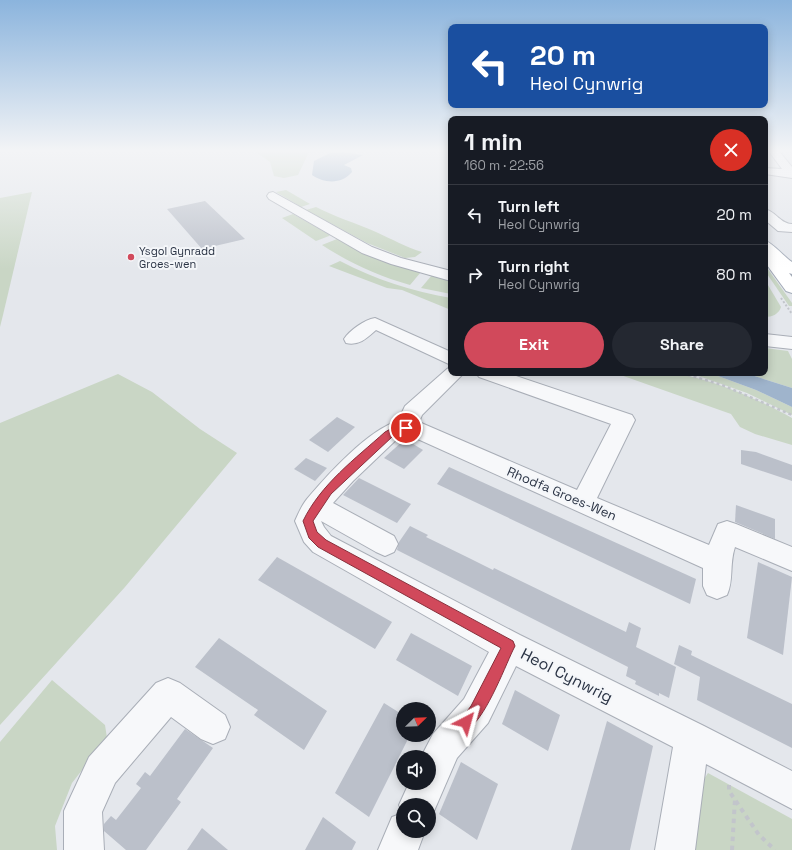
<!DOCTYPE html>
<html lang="en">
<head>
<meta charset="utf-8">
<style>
  :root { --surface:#171b24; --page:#242831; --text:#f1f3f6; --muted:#9ea1a6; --line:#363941; --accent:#d1495b }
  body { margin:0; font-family:"Space Grotesk",sans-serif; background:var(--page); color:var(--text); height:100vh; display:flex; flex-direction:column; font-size:15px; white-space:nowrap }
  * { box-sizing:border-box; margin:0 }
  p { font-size:13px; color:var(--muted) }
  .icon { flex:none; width:22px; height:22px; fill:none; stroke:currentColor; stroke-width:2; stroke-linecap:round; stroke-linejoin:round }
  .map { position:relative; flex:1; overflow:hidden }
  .panel { position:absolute; left:448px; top:116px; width:320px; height:260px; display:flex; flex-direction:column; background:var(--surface); border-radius:8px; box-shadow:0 2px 10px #0003 }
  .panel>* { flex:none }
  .hud { position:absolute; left:448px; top:24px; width:320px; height:84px; border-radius:8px; box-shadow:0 2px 10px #0003; background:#1a4fa0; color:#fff; overflow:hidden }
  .needle { width:26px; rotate:67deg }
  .controls { position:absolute; left:396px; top:702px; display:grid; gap:8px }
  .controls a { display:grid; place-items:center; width:40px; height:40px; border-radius:50%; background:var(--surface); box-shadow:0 2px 10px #0003; font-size:20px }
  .pin { position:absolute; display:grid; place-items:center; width:34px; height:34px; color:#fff; margin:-17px; border:2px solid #fff; border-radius:50%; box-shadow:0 1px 4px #0007 }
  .me { position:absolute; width:44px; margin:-22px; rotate:39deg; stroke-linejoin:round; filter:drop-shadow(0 0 3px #0008) }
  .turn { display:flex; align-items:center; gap:14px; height:84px; padding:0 16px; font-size:18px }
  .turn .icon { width:52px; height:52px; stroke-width:2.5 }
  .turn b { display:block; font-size:28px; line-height:34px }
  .round { display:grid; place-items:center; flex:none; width:42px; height:42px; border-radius:21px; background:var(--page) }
  .head { display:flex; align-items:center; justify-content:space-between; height:68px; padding:0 16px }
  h1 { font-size:24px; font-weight:700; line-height:30px }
  .action { display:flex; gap:8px; margin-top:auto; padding:8px 16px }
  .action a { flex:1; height:46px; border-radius:24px; background:var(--accent); color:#fff; font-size:16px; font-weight:700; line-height:46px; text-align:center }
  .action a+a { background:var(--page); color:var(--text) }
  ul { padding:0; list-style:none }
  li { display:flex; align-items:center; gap:12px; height:60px; padding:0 16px; border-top:1px solid var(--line) }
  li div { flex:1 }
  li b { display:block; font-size:15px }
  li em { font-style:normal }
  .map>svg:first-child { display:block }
  .green { fill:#c9d6c5 }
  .water { fill:#9fb4cc }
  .building { fill:#bbc0ca }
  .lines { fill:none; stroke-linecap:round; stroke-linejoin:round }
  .minor-casing { stroke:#a9aeb7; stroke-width:2 }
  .major-casing { stroke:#a3abb8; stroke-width:2 }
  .path-far2 { stroke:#c2c5cb; stroke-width:2; stroke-dasharray:2 2; stroke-linecap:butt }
  .path-far1 { stroke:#c2c5cb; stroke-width:2.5; stroke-dasharray:3 3; stroke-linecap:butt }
  .path { stroke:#c2c5cb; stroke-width:4; stroke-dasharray:4.5 4.5; stroke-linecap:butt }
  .minor { fill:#f7f8fa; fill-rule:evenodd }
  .major { fill:#fff; fill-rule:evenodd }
  .route { fill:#d1495b; stroke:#882f3b }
  .poi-dot { fill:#d1495b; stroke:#f4f6f9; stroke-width:1.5 }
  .labels { text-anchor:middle; stroke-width:4; stroke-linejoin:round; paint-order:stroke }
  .far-poi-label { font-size:11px; fill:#2b3445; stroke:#f4f6f9; text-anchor:start }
  .street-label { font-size:13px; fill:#2b3445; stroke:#f4f6f9 }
  .near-street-label { font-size:16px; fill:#2b3445; stroke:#f4f6f9 }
</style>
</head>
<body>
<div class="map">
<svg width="792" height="850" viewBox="0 0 792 850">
  <rect width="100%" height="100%" fill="#e4e7ec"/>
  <g class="green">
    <path d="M 253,150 L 314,150 L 309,152 L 298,175 L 284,178 L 274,176 L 270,162 Z"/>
    <path d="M 286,190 L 310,204 L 301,207 L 276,192 Z"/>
    <path d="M 32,192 L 3,315 L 0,327 L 0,198 Z"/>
    <path d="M 316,207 C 335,217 356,223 376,232 C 392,239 405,247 422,252 L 415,257 L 405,258 L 367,243 L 306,210 Z"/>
    <path d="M 293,214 L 330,235 L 329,236 L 316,241 L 282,218 Z"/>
    <path d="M 337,239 L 358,250 L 421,272 L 410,285 C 378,276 350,263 322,245 Z"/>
    <path d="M 340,261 C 376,280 412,291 451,298 L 451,310 L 402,290 L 387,288 L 329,266 Z"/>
    <path d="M 765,265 L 792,303 L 792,306 L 789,306 L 765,271 Z"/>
    <path d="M 432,275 L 451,280 L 451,294 L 421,288 Z"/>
    <path d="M 765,280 L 781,307 C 779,314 772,317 765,317 Z"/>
    <path d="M 765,348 L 788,351 L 792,359 L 792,388 L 745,373 L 765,373 Z"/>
    <path d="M 615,373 C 634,373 655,370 674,373 C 712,379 758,399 792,418 L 792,445 L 755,434 L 740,427 L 731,414 Z"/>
    <path d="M 690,373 L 710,373 L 756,390 L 792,407 L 792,415 L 747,393 Z"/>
    <path d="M 118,374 L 152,392 L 200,429 L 237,453 L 125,587 L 0,725 L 0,423 Z"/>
    <path d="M 52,680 L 105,725 L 107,738 L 72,783 L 55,826 L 57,850 L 0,850 L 0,742 Z"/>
    <path d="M 708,773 L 792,819 L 792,850 L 692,850 L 702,782 Z"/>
  </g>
  <g class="water">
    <path d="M 343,152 L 363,155 L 344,165 L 351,168 L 352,172 C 341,185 324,183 312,175 L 314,161 L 330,153 Z"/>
    <path d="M 710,373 L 745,373 L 792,388 L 792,407 L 756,390 Z"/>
  </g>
  <g class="building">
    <path d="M 205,201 L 245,239 L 202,249 L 167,209 Z"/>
    <path d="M 337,417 L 355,427 L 328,452 L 309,440 Z"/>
    <path d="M 405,439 L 423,450 L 404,469 L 384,458 Z"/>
    <path d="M 741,450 L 756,452 L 792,465 L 792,481 L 741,464 Z"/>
    <path d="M 306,458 L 327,468 L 315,481 L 294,469 Z"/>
    <path d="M 449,467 L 696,579 L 690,604 L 437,484 Z"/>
    <path d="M 359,478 L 411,504 L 397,523 L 343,495 Z"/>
    <path d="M 736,505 L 775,519 L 775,539 L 735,522 Z"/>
    <path d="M 410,526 L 428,535 L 426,537 L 469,558 L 493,570 L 494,568 L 626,632 L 629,622 L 641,628 L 636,647 L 676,667 L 669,698 L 659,693 L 659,696 L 635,684 L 636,681 L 626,676 L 628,667 L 397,550 L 399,542 Z"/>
    <path d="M 277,557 L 392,622 L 375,649 L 258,580 Z"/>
    <path d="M 758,562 L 792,577 L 783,655 L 747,638 Z"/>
    <path d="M 411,633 L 472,666 L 458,696 L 396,660 Z"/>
    <path d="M 219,638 L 327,711 L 304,750 L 254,715 L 258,710 L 195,667 Z"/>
    <path d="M 679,645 L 692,651 L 691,655 L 792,704 L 792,748 L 697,700 L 700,677 L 674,664 Z"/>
    <path d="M 515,690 L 560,715 L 548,751 L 502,724 Z"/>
    <path d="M 384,703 L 403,715 L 403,735 L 410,735 L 369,817 L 335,793 Z"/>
    <path d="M 607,721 L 653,746 L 630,850 L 571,850 Z"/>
    <path d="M 185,729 L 213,748 L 177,799 L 181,802 L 146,850 L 126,850 L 104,831 L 104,824 L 111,816 L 116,820 L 141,788 L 136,784 L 145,772 L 150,776 Z"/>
    <path d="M 461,762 L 498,784 L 477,840 L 439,814 Z"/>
    <path d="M 323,817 L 356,842 L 352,850 L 305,850 Z"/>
    <path d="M 202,828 L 228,850 L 187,850 Z"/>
  </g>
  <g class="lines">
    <g class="minor-casing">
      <g id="minor">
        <path d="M 768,150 L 778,150 L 792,167 L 792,178 L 765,174 L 765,168 L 782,169 Z"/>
        <path d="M 273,192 L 372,247 L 401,258 L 451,271 L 451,281 L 391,264 L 362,253 L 269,199 L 267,196 L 269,193 Z"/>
        <path d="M 765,209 C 776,212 781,224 792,224 L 792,232 L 778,231 L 765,220 Z"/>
        <path d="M 375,318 L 451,352 L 451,365 L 376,330 C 367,338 359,346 346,343 L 344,339 C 350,330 364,320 375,318 Z"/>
        <path d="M 765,334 L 792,337 L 792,349 L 765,346 Z"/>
        <path d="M 451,367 L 451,373 L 464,373 L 422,415 L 419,422 L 577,490 L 611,424 L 479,377 L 476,373 L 507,373 L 632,415 L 635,420 L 597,498 L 709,545 L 718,524 L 727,521 L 736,524 L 792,547 L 792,571 L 735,547 C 729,565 734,580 727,595 L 717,599 L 707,595 L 703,586 L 703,568 L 411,436 L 396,440 L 353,481 L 333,503 L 394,536 L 398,544 L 394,552 L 385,556 L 376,552 L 321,521 L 324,527 L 331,536 L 520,635 L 704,726 L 792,771 L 792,809 L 706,764 L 695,850 L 655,850 L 673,747 L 516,666 L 488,723 L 457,758 L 431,818 L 429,819 L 429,805 L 403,805 L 403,831 L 425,831 L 418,850 L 378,850 L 392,817 L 403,813 L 399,805 L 409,783 L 429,783 L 429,757 L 421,757 L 433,734 L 464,699 L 489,652 L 313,552 L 304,542 L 295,521 C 298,514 302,505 307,499 C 327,475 368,430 398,421 L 405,406 L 447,369 Z"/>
        <path d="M 168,678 L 180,683 L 225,715 L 230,727 L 225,739 L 213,744 L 201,739 L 171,717 L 115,783 L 102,812 L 104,850 L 64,850 L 64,811 L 89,757 L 156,683 Z"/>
      </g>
    </g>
    <g class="major-casing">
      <path id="major" d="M 765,241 C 772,242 784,257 792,262 L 792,274 L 789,273 L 792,277 L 792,293 L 786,291 L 767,265 Z"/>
    </g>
    <path class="path-far2" d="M 781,298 L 792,314"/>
    <path class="path-far1" d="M 682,373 L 722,385 L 792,415"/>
    <g class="path">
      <path d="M 729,785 L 729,791 L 759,835 L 775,850"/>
      <path d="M 732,850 L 735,799"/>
    </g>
    <use href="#minor" class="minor"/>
    <use href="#major" class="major"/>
  </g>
  <linearGradient id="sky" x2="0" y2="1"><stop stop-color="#8bb4dd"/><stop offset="0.56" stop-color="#f3f4f6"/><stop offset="1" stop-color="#f3f4f6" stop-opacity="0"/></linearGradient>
  <rect width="792" height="269" fill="url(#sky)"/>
  <path class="route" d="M 406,424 L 411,428 L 410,430 L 392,437 L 331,494 L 313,521 L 317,532 L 326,540 L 513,641 L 515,646 L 513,650 C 504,669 484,722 466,730 L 461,727 L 459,722 L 471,706 L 501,648 L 318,547 L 309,538 L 303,521 C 321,484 355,459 385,432 L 396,426 Z"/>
  <circle class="poi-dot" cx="131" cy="257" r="4"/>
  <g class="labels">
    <g class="far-poi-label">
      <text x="139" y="255">Ysgol Gynradd<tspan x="139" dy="13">Groes-wen</tspan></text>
    </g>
    <g class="street-label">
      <text transform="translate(562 493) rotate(23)" y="5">Rhodfa Groes-Wen</text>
    </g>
    <g class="near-street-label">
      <text transform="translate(567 675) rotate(27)" y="6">Heol Cynwrig</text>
    </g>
  </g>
</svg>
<div class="controls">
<a><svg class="needle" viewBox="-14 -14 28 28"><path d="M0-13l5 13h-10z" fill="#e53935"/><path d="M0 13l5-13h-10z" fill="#9ea1a6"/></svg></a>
<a><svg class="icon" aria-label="sound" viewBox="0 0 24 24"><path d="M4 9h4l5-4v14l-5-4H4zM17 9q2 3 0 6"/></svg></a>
<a><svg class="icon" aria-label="search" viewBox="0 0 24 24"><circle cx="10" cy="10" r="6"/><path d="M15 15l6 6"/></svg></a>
</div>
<div class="pin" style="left:406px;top:428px;background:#d93025"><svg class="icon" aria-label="arrive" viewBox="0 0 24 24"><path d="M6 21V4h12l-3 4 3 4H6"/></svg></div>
<svg class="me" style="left:466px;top:722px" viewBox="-20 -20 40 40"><path d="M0-17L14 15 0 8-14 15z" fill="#d1495b" stroke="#fff" stroke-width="4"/></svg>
<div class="hud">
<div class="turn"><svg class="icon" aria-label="left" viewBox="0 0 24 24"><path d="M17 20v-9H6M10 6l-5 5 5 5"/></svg><div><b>20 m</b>Heol Cynwrig</div></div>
</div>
<section class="panel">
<div class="head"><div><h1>1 min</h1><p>160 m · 22:56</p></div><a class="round" style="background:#d93025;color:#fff"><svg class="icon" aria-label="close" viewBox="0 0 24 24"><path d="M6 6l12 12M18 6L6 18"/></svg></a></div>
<ul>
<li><svg class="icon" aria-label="left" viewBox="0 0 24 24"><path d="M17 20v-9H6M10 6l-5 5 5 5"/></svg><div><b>Turn left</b><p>Heol Cynwrig</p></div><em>20 m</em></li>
<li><svg class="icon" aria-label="right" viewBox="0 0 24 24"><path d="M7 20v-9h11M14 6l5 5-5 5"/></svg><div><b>Turn right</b><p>Heol Cynwrig</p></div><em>80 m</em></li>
</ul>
<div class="action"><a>Exit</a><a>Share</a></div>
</section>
</div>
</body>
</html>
